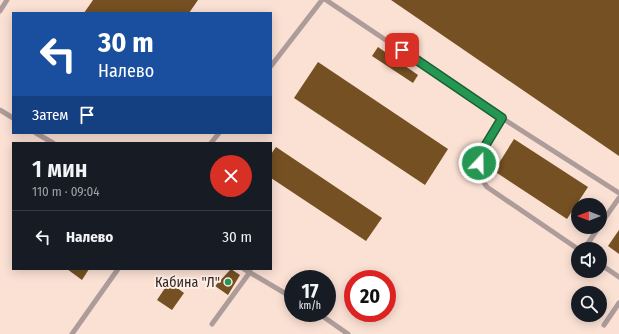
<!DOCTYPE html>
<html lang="ru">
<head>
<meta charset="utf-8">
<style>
  :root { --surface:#171b24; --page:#20242c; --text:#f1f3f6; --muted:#9ea1a6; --line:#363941 }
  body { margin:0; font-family:"Fira Sans Condensed",sans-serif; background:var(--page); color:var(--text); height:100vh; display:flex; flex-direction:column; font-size:15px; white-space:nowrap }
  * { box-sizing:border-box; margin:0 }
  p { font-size:13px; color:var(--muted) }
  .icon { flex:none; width:22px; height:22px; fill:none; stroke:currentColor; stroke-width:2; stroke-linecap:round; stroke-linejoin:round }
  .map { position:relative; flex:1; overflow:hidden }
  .side { position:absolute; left:12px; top:142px; width:260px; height:128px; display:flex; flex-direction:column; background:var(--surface); border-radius:0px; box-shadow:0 2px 10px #0003 }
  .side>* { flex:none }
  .banner { position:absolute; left:12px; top:12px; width:260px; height:122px; border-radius:0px; box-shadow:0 2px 10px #0003; background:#1a4fa0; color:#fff; overflow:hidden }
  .needle { width:26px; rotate:270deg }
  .fabs { position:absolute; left:571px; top:198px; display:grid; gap:8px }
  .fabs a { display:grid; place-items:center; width:36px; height:36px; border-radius:50%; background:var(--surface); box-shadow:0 2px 10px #0003; font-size:20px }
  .speed { position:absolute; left:284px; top:270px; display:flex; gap:8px; font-size:20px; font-weight:700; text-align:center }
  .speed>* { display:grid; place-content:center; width:52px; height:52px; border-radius:50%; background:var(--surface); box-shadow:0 2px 10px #0003; line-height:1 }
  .speed small { font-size:10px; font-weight:400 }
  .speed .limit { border:6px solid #d22; background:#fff; color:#111 }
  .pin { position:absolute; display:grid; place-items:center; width:34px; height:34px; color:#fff; margin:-17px; border-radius:8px; box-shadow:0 2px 6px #0006 }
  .me { position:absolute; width:44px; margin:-22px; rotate:21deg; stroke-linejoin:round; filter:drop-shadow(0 0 3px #0008) }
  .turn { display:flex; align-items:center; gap:14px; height:84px; padding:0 20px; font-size:18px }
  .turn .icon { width:52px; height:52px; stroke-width:2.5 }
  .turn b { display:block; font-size:28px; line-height:34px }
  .then { display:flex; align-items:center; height:38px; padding:0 20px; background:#0003; gap:8px; font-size:15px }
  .round { display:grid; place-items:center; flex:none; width:42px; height:42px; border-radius:21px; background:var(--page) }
  .overview { display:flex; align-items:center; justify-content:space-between; height:68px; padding:0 20px }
  h1 { font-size:24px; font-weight:600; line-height:30px }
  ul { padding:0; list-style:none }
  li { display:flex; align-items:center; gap:12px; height:52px; padding:0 20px; border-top:1px solid var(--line) }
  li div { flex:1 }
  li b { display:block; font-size:15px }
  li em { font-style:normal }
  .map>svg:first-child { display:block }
  .built { fill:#fbe1d4; fill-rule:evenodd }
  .building { fill:#755022 }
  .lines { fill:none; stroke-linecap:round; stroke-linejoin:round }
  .service { stroke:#ad9c99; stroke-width:5 }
  .route-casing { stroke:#186235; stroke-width:10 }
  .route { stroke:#259752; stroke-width:7 }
  .poi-dot { fill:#259752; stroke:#feefe8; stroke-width:1.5 }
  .labels { text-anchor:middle; stroke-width:4; stroke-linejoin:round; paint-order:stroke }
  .poi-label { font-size:14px; fill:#352822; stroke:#feefe8; text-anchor:end }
</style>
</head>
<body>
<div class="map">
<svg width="619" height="334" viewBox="0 0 619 334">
  <rect width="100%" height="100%" fill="#feefe8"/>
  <path class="built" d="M 0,0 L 619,0 L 619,334 L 0,334 ZM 13,13 L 271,13 L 271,133 L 13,133 ZM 13,143 L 271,143 L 271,269 L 13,269 ZM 578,205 L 600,205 L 600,227 L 578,227 ZM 578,249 L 600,249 L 600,271 L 578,271 ZM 293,279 L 327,279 L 327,313 L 293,313 ZM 353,279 L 387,279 L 387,313 L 353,313 ZM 578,293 L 600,293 L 600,315 L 578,315 Z"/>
  <g class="building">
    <path d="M 93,0 L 198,0 L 189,13 L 84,13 Z"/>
    <path d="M 391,0 L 619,0 L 619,156 Z"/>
    <path d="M 378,47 L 418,75 L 413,83 L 372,56 Z"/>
    <path d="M 318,62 L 448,149 L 425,185 L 294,98 Z"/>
    <path d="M 514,139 L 588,187 L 567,219 L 494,171 Z"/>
    <path d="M 276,147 L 382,218 L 366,241 L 271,178 L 271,154 Z"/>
    <path d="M 619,230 L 619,254 L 608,246 Z"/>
    <path d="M 67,269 L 89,269 L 82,280 Z"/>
    <path d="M 231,269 L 240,275 L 228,295 L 215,286 Z"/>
    <path d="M 169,282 L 184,293 L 172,310 L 157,300 Z"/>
  </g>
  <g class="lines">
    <g class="service">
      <path d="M 326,0 L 502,118 C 493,134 473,156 480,176 C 482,180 485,184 487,187 L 578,249"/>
      <path d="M 0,11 L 7,0"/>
      <path d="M 271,66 L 322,0"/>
      <path d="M 0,110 L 13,118"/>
      <path d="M 502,118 L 619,193"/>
      <path d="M 36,133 L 53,143"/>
      <path d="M 211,143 L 219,133"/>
      <path d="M 600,225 L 619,198"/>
      <path d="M 584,249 L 599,227"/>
      <path d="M 600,264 L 619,277"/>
      <path d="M 244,269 L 293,298"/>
      <path d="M 318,313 L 348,334"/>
      <path d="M 212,324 L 250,272"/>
      <path d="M 604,325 L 619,303"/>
      <path d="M 72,334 L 118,269"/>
    </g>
  </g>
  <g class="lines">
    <g class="route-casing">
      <path id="route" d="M 402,50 L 502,118 L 482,151 L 479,163"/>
    </g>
    <use href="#route" class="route"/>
  </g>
  <circle class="poi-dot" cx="228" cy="282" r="4"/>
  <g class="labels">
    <g class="poi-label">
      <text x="220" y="287">Кабина "Л"</text>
    </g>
  </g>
</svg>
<div class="fabs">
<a><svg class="needle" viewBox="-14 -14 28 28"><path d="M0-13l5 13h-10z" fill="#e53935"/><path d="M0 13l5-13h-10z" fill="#9ea1a6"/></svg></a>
<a><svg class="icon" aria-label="sound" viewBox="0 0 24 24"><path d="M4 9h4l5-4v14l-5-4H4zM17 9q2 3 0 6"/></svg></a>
<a><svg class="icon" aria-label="search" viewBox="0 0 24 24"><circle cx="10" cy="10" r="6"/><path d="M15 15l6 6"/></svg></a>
</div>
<div class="speed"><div>17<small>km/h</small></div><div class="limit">20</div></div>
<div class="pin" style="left:402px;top:50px;background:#d93025"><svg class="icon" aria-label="arrive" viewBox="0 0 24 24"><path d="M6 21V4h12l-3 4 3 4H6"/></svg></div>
<svg class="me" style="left:479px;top:163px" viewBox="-20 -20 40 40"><circle r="17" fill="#259752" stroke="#fff" stroke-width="3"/><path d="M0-11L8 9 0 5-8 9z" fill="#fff"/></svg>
<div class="banner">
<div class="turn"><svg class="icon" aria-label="left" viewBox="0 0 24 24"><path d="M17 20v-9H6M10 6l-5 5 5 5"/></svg><div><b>30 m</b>Налево</div></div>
<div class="then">Затем<svg class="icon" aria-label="arrive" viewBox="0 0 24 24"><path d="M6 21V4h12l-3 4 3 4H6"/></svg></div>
</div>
<section class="side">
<div class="overview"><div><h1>1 мин</h1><p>110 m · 09:04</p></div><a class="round" style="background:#d93025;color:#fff"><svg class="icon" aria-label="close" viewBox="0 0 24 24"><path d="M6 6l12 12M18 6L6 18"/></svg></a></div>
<ul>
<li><svg class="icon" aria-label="left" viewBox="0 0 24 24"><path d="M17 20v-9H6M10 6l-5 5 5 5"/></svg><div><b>Налево</b></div><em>30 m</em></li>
</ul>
</section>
</div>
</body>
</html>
